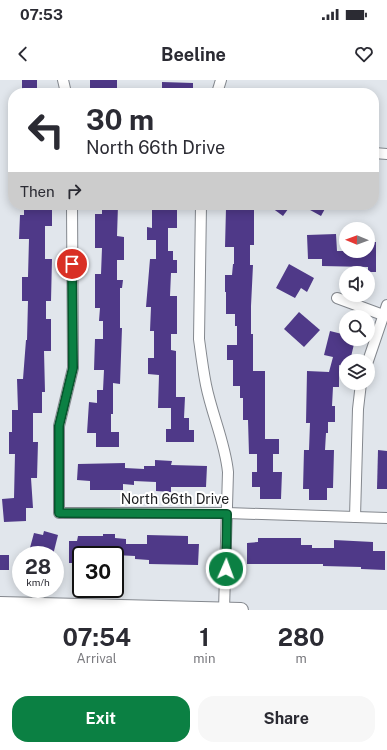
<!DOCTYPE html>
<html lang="en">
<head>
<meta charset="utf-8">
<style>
  :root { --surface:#fff; --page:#f7f7f7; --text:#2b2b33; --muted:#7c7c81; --accent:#0b8043 }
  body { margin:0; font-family:"Public Sans",sans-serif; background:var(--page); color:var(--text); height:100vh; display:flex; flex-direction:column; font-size:15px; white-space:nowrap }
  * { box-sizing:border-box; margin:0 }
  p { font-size:13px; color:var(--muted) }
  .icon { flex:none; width:22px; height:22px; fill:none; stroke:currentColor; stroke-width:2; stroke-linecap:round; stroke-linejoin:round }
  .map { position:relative; height:530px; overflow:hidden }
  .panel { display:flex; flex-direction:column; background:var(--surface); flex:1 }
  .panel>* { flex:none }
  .guide { position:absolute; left:8px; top:8px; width:371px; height:122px; border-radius:16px; box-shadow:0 2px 10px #0003; background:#fff; color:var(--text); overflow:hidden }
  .needle { width:26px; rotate:271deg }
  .buttons { position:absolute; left:339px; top:142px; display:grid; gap:8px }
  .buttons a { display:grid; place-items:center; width:36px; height:36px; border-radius:50%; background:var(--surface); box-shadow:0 2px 10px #0003; font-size:20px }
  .speed { position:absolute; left:12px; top:466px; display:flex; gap:8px; font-size:20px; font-weight:700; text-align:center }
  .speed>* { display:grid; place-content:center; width:52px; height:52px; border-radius:50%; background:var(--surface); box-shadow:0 2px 10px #0003; line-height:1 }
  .speed small { font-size:10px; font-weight:400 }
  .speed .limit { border:2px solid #111; border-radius:6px; background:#fff; color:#111 }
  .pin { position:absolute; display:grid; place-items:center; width:34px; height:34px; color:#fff; margin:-17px; border:2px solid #fff; border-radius:50%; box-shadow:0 1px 4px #0007 }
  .me { position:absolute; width:44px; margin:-22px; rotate:2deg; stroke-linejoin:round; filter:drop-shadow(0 0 3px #0008) }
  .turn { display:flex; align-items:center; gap:14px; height:84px; padding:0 12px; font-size:18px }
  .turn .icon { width:52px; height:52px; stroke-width:2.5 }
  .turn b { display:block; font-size:28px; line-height:34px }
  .then { display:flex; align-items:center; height:38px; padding:0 12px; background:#0003; gap:8px; font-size:15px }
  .eta { display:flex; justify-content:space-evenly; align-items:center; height:68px; text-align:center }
  .eta b { font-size:24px; font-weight:700; line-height:28px }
  .action { display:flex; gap:8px; margin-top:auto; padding:8px 12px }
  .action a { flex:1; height:46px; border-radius:16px; background:var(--accent); color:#fff; font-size:16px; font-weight:700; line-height:46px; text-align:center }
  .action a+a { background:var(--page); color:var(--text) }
  .status { display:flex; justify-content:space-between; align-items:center; height:28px; padding:0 20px; background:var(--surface); direction:ltr }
  .status svg { height:11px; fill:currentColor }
  header { display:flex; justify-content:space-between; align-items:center; height:52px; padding:0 12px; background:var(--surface); font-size:18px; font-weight:700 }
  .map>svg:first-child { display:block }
  .building { fill:#4f3988 }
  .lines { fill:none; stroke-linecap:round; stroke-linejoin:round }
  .minor-casing { stroke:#84888e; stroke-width:12 }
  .secondary-casing { stroke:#84888e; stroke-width:16 }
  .minor { stroke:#fff; stroke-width:10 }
  .secondary { stroke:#fff; stroke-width:14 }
  .route-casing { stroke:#07532c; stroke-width:10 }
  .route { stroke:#0b8043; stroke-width:7 }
  .labels { text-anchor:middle; stroke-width:4; stroke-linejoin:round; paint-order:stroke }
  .street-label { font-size:14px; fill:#1b1c1e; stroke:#fff }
</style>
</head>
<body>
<div class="status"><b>07:53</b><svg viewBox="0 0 49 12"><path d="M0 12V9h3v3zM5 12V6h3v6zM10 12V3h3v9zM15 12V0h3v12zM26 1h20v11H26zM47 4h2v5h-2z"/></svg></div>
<header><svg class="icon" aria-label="back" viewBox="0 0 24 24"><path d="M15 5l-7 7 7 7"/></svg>Beeline<svg class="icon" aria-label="heart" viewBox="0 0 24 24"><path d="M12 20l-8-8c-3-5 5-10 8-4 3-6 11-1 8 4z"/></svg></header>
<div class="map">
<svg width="387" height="530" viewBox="0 0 387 530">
  <rect width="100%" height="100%" fill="#e1e6ec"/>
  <g class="building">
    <rect x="22" y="0" width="15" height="13"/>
    <rect x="90" y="0" width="27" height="13"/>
    <path d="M 162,2 L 193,3 L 193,13 L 162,13 Z"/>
    <path d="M 24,125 L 52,125 L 52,146 L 45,146 L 45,179 L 52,179 L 51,221 L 46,221 L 46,239 L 51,239 L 51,271 L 44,271 L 45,312 L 42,312 L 42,333 L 33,333 L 33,362 L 38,362 L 37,398 L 31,398 L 33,428 L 26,428 L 26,441 L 4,442 L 2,419 L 14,418 L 15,374 L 9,374 L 9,352 L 12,352 L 12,330 L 18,330 L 17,299 L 23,299 L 26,260 L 27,260 L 28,221 L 22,221 L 22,197 L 28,197 L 29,159 L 19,159 L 20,135 L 24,135 Z"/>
    <path d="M 102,125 L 118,125 L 117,156 L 124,157 L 124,180 L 117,180 L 117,200 L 123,200 L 122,208 L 120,208 L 120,248 L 122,248 L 120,304 L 113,303 L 113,334 L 111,334 L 111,352 L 119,352 L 119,367 L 96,367 L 96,353 L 87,353 L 89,322 L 97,323 L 97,310 L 103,310 L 104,290 L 94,290 L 95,259 L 103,259 L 103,241 L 99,241 L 100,228 L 95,228 L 95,194 L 101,194 L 102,168 L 95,168 L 95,134 L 102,134 Z"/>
    <path d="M 152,125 L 177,125 L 177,148 L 168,148 L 168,171 L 173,171 L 173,180 L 177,180 L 177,193 L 171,193 L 170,216 L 177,216 L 177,254 L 171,254 L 171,270 L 176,271 L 176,317 L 185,317 L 184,338 L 189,338 L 189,350 L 194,350 L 194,362 L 166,362 L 166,349 L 171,349 L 171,328 L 158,328 L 159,295 L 148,294 L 148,278 L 154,278 L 154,251 L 150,251 L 151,227 L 146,227 L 150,179 L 156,179 L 156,160 L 147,160 L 147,147 L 152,148 Z"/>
    <path d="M 232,125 L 254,125 L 254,165 L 250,165 L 250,185 L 253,185 L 251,226 L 251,254 L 253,254 L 253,291 L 265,291 L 265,359 L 279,359 L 279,374 L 273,374 L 273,392 L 282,392 L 281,419 L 260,419 L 260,407 L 252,407 L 252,392 L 257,392 L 257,374 L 249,374 L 248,340 L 243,340 L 243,318 L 240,318 L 240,306 L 233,306 L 233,280 L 227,280 L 227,265 L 237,265 L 237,246 L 235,246 L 235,234 L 226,234 L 226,212 L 225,212 L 225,195 L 232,195 L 233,184 L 234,184 L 234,167 L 225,167 L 226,128 L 232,128 Z"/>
    <path d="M 268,125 L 291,125 L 283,136 Z"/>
    <path d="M 301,125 L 327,125 L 321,136 Z"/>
    <path d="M 336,154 L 337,171 L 368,171 L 368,162 L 376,162 L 376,192 L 368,192 L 368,187 L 322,186 L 322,179 L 308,179 L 307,155 Z"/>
    <path d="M 289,184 L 314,198 L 307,212 L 301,208 L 295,218 L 276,208 Z"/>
    <path d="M 299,232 L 320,250 L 304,267 L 284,249 Z"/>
    <path d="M 330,251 L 346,255 L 346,261 L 354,264 L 350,281 L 346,281 L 346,287 L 339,285 L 339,307 L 333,307 L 332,326 L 335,326 L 335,342 L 328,342 L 328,353 L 326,353 L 325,370 L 334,370 L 333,408 L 327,408 L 327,420 L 309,420 L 309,409 L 303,409 L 304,370 L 309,370 L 310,343 L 306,343 L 307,291 L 329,292 L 333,277 L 324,275 Z"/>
    <path d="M 378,370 L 387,371 L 387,409 L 377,409 Z"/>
    <path d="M 155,380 L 172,381 L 171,385 L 207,386 L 206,407 L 171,407 L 171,412 L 156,411 L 156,402 L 134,401 L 134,405 L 123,404 L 123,410 L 90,410 L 90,401 L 77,400 L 78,384 L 125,383 L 125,388 L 144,389 L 144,386 L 155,386 Z"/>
    <path d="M 44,451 L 58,455 L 53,475 L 28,475 L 34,453 L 43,455 Z"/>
    <path d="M 103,454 L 115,454 L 115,458 L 126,459 L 126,464 L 147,464 L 147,455 L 188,456 L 188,464 L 199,464 L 198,485 L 149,484 L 149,480 L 135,479 L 135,476 L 115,475 L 81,475 L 81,483 L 69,483 L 69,461 L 77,461 L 78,456 L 103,456 Z"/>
    <path d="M 258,458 L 301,458 L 301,465 L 312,465 L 312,468 L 334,468 L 334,460 L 373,462 L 373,471 L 385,471 L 385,490 L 361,489 L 361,487 L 323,486 L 323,484 L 247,484 L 247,463 L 258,462 Z"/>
    <rect x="0" y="475" width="9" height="15"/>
  </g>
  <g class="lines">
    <g class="minor-casing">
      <g id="minor">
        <path d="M 63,0 L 66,13"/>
        <path d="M 217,13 L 221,0"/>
        <path d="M 374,73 L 387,74"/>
        <path d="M 72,125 L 73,288 L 59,346 L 59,433 L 227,433 L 387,438"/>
        <path d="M 201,125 L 199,259 C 201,274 203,290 206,305 C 212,335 225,362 228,392 L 224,530"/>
        <path d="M 337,218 L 383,235"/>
        <path d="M 368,281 L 387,225"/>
        <path d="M 355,437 L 358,329 L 361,303"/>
      </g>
    </g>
    <g class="secondary-casing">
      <path id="secondary" d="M 0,524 L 241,530"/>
    </g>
    <use href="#minor" class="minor"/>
    <use href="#secondary" class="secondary"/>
  </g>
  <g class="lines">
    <g class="route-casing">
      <path id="route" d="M 72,184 L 73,288 L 59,346 L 59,433 L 227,434 L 226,489"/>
    </g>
    <use href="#route" class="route"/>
  </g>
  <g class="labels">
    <g class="street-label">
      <text x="175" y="424">North 66th Drive</text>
    </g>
  </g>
</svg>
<div class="buttons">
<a><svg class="needle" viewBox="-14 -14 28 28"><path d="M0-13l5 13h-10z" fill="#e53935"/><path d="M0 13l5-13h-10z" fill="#7c7c81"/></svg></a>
<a><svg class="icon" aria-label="sound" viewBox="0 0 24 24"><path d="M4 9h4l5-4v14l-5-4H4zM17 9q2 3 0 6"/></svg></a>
<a><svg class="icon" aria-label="search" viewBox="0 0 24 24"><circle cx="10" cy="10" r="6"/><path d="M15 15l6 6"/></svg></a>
<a><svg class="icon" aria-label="layers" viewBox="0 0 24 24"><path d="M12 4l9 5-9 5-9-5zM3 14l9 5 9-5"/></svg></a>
</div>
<div class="speed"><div>28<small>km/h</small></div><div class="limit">30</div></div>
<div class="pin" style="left:72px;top:184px;background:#d93025"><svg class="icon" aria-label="arrive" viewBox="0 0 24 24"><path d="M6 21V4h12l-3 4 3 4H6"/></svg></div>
<svg class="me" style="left:226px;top:489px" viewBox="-20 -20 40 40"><circle r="17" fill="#0b8043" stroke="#fff" stroke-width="3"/><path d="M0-11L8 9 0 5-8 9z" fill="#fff"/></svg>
<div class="guide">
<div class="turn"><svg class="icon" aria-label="left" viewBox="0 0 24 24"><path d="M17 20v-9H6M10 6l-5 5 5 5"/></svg><div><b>30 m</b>North 66th Drive</div></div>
<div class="then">Then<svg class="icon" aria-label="right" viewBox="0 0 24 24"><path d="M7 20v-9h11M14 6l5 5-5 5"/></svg></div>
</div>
</div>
<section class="panel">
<div class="eta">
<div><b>07:54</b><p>Arrival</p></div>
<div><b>1</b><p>min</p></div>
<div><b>280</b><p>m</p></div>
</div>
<div class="action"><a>Exit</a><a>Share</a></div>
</section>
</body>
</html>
